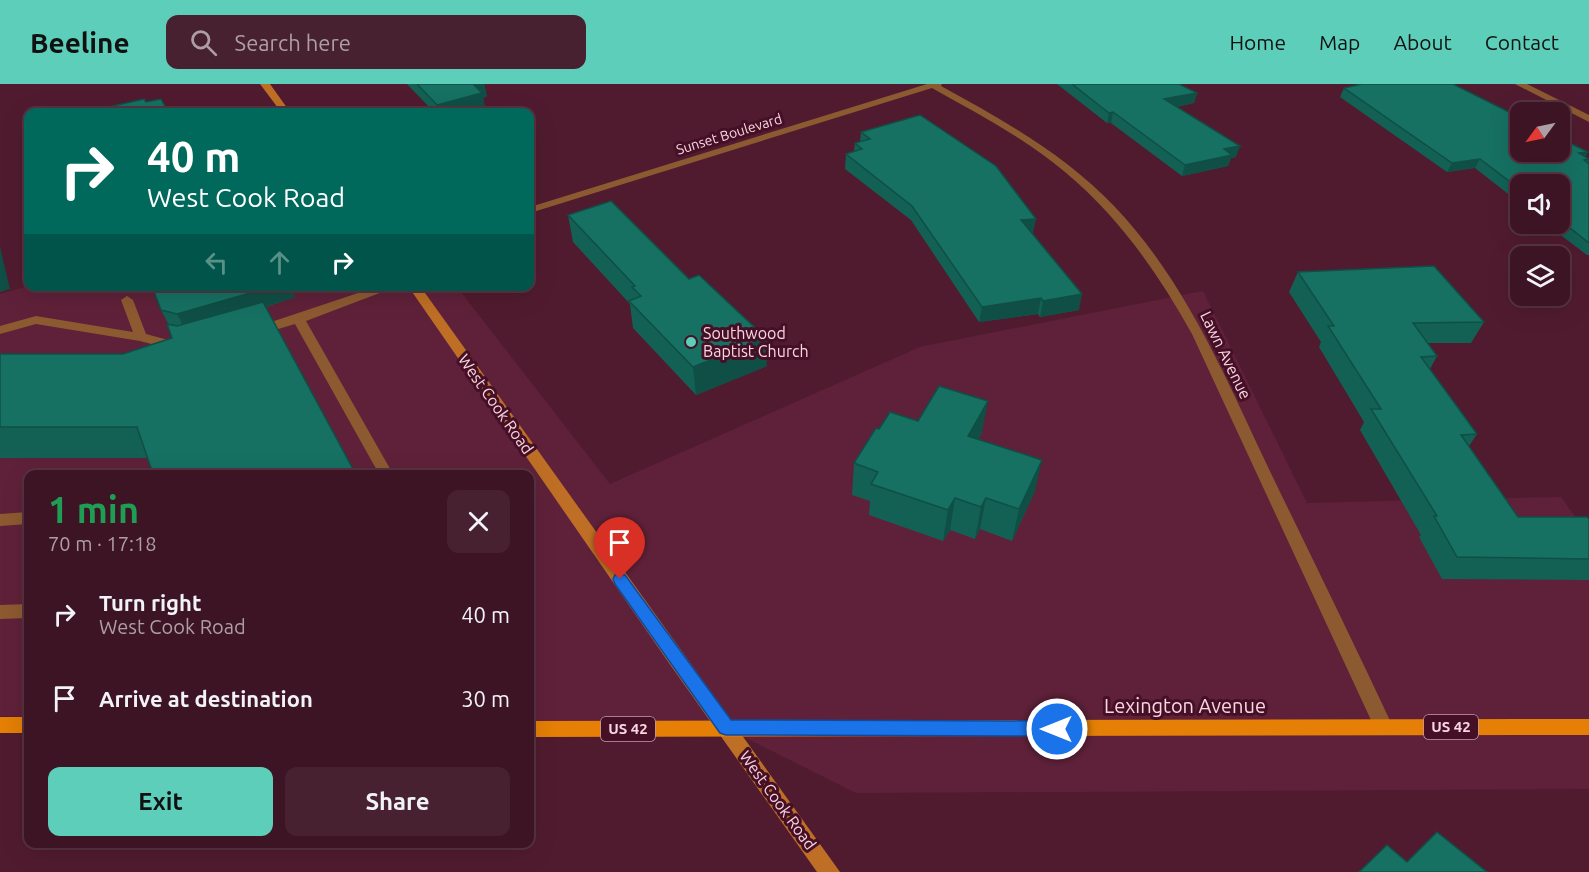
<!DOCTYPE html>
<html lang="en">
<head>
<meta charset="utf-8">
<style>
  :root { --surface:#3d1423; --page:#482130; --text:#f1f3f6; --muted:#ad9ea6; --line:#563341; --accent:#5dceb9 }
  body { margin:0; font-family:Ubuntu,sans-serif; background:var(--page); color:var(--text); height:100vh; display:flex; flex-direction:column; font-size:22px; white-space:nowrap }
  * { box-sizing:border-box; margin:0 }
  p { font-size:20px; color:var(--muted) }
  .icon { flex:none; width:33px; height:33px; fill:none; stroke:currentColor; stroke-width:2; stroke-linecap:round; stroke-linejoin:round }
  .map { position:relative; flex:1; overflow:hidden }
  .sheet { position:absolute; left:24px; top:386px; width:510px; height:378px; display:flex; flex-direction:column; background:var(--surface); border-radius:12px; box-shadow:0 6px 24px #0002,0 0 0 2px var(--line) }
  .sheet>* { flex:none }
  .hud { position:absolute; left:24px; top:24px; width:510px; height:183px; border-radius:12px; box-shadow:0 6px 24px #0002,0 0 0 2px var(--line); background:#00695c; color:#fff; overflow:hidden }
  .needle { width:39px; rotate:237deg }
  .controls { position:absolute; left:1510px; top:18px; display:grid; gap:12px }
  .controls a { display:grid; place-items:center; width:60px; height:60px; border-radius:12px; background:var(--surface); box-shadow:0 6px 24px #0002,0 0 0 2px var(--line); font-size:30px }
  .pin { position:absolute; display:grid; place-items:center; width:51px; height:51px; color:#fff; margin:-62px -26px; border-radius:50% 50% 50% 0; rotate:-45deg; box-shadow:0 0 6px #0007 }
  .pin .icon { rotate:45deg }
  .me { position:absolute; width:66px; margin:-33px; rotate:270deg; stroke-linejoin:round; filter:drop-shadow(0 0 4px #0008) }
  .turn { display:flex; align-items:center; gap:21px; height:126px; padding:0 24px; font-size:27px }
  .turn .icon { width:78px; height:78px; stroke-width:2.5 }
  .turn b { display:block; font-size:42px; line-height:51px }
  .lanes { display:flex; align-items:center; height:57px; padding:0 24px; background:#0003; justify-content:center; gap:30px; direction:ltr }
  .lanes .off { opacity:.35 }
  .round { display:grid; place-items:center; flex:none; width:63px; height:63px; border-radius:12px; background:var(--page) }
  .headline { display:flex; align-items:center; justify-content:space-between; height:102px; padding:0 24px }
  h1 { font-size:36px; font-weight:600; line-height:45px; color:#1e9e55 }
  .action { display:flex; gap:12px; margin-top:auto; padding:12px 24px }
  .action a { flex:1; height:69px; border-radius:12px; background:var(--accent); color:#111; font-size:24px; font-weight:600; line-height:69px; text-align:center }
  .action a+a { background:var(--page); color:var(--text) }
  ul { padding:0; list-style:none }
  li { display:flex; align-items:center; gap:18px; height:84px; padding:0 24px }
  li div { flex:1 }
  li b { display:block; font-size:22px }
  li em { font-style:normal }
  header { display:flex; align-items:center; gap:36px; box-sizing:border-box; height:84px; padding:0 30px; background:var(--accent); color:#111 }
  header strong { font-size:28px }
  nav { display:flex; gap:33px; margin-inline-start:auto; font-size:21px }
  .search { width:420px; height:54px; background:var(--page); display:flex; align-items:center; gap:15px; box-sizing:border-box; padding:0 21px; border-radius:12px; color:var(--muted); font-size:22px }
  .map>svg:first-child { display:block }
  .built { fill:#5f2139 }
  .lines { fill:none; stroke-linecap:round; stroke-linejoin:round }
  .service { fill:#8c5a31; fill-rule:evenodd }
  .minor { fill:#8c5a31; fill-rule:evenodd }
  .secondary { fill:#be6f25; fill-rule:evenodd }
  .primary { fill:#e57f05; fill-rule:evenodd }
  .wall { fill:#136155 }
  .shaded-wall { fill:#0f4f45 }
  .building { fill:#167163; stroke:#0f4f45; stroke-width:1.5 }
  .route { fill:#1a73e8; stroke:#114b97; stroke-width:1.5 }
  .poi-dot { fill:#5dceb9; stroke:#451026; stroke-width:2 }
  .labels { text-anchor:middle; stroke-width:6; stroke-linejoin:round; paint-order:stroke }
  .far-street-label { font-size:14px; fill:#f9d6e0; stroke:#451026 }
  .shield { fill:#451026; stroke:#c39ba8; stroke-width:1.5 }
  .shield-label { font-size:15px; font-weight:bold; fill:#f9d6e0 }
  .poi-label { font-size:16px; fill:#f9d6e0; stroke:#451026; text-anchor:start }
  .street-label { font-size:16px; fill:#f9d6e0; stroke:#451026 }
  .near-street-label { font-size:20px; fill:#f9d6e0; stroke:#451026 }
</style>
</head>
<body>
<header>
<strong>Beeline</strong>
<div class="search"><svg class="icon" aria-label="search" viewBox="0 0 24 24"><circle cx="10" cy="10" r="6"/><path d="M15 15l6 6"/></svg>Search here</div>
<nav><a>Home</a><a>Map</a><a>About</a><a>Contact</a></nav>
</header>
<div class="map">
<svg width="1589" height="788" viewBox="0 0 1589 788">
  <rect width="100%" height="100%" fill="#511b2f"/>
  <path class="built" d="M 28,202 L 457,203 L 610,400 L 920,263 L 1203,207 L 1307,419 L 1561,413 L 1589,452 L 1589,705 L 856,709 L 726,644 L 530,641 L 530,390 L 28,390 L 28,633 L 0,632 L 0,210 Z"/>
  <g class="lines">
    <g class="service">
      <path d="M 379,202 L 398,202 L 306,237 L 393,390 L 379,390 L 295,240 L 258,251 L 252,247 L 253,244 Z"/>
      <path d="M 127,212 L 133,216 L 146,250 L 183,260 L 185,263 L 183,266 L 178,267 L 140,257 L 36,240 L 0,250 L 0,242 L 36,232 L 133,248 L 121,216 Z"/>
      <path d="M 28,428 L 28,440 L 0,442 L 0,430 Z"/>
      <path d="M 28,520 L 28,534 L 0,535 L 0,521 Z"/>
    </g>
    <g class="minor">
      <path d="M 927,0 L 942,0 L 941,2 C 1003,36 1066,71 1115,123 C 1185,197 1224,290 1267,381 C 1309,468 1352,555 1393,643 L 1391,649 L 1384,651 L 1377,649 L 1192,250 C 1158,189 1119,133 1065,88 C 1025,54 978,30 932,4 L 530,129 L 530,123 Z"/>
      <path d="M 1515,0 L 1527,0 L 1589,31 L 1589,38 Z"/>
    </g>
    <g class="secondary">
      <path d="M 260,0 L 270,0 L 290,28 L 281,28 Z"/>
      <path d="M 408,202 L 420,202 L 840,788 L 817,788 L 669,579 Z"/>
    </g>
    <g class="primary">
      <rect x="0" y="633" width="28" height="16"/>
      <path d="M 1589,635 L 1589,651 L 530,653 L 530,637 Z"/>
    </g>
  </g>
  <g class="wall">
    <path d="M 407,0 L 484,0 L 487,12 L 483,14 L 485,24 L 470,28 L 434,28 Z"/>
    <path d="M 1057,0 L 1179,0 L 1197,9 L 1194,19 L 1176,23 L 1236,73 L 1231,74 L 1228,82 L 1182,92 L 1111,39 L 1107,39 Z"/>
    <path d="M 1344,4 L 1588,68 L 1585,73 L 1589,77 L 1588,79 L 1589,80 L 1589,171 L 1587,171 L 1546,140 L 1560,140 L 1560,100 L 1521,100 L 1521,120 L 1475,84 L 1447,88 L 1340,13 Z"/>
    <path d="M 861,48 L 1033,149 L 1032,150 L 1079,226 L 1040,233 L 1038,230 L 979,238 L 911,136 L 845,85 L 846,70 L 854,67 L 855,59 L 860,58 Z"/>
    <path d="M 568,131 L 767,282 L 696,311 L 633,244 L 630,220 L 573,158 Z"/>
    <path d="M 1298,188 L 1484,238 L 1471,259 L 1428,259 L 1437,272 L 1430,285 L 1477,350 L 1469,362 L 1518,433 L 1589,435 L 1589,496 L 1442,495 L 1419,453 L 1421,451 L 1360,346 L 1364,338 L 1319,263 L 1321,258 L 1289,208 Z"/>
    <path d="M 152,202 L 290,202 L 295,213 L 266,223 L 356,390 L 153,390 L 147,374 L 0,374 L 0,270 L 123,270 L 172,254 L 169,241 L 161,226 Z"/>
    <path d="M 918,337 L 982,348 L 978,356 L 1035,407 L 1012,457 L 980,445 L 975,455 L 950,446 L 943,457 L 869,431 L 870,417 L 852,411 L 854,379 L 879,345 Z"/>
  </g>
  <g class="shaded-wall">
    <path d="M 473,0 L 484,0 L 487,12 L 483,14 L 485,24 L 470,28 L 439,28 L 437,21 Z"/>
    <path d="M 1197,9 L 1194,19 L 1161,26 L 1164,15 Z"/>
    <path d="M 1113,28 L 1111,39 L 1107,39 L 1109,29 Z"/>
    <path d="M 1240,62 L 1236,73 L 1231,74 L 1228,82 L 1182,92 L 1185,81 L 1224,65 Z"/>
    <path d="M 1588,68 L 1582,77 L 1579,69 Z"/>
    <path d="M 1480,75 L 1475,84 L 1447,88 L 1452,79 Z"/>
    <path d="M 1036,135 L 1033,149 L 1019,151 L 1021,136 Z"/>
    <path d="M 0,163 L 10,205 L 0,208 Z"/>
    <path d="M 254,202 L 290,202 L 295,213 L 264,223 L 193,261 L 177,230 Z"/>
    <path d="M 1082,210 L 1079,226 L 1040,233 L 1043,217 Z"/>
    <path d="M 1041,214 L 1038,230 L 979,238 L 982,223 Z"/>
    <path d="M 766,254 L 767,282 L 696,311 L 693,283 Z"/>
    <path d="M 988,317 L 982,348 L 963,384 L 968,352 Z"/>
    <path d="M 1042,376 L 1035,407 L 1012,457 L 1019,425 Z"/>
    <path d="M 354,387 L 356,390 L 346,390 Z"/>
    <path d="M 955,414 L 950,446 L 943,457 L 948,426 Z"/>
    <path d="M 986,414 L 980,445 L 975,455 L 981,423 Z"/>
  </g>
  <g class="building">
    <path d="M 417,0 L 474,0 L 473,0 L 482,9 L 437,21 Z"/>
    <path d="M 1072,0 L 1179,0 L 1197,9 L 1164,15 L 1240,62 L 1224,65 L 1232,71 L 1185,81 L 1113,28 L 1109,29 Z"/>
    <path d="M 1362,0 L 1453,0 L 1521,34 L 1521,68 L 1560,68 L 1560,54 L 1588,68 L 1579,69 L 1589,75 L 1584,76 L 1589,80 L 1589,159 L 1560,136 L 1560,100 L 1521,100 L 1521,106 L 1480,75 L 1452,79 L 1344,4 Z"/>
    <path d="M 144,15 L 146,18 L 161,15 L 168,28 L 111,28 L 108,23 Z"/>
    <path d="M 920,31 L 996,82 L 1036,135 L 1021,136 L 1082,210 L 1043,217 L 1041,214 L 982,223 L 912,122 L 846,70 L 862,65 L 855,59 L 870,55 L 861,48 Z"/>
    <path d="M 611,117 L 689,195 L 699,191 L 766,254 L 693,283 L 629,217 L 641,212 L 632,203 L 635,202 L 568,131 Z"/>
    <path d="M 1434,182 L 1484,238 L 1413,239 L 1437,272 L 1421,273 L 1477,350 L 1461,351 L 1518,433 L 1587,433 L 1589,435 L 1589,475 L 1457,473 L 1434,432 L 1437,432 L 1371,325 L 1381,325 L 1328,242 L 1334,242 L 1298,188 Z"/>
    <path d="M 152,202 L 255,202 L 257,207 L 177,230 L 161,226 Z"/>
    <path d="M 263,218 L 354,387 L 346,390 L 153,390 L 137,343 L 0,343 L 0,270 L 123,270 L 172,254 L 167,240 L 177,242 Z"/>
    <path d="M 939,302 L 988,317 L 968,352 L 1042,376 L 1019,425 L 986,414 L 981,423 L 955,414 L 948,426 L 871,400 L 878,388 L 854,379 L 876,344 L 879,345 L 890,328 L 918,337 Z"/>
    <path d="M 1437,748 L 1487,788 L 1359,788 L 1387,761 L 1407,778 Z"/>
  </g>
  <path class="route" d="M 620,490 L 625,491 L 731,636 L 1057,637 L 1063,640 L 1066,645 L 1063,650 L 1057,652 L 726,651 L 720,649 L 615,500 L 613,495 L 615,491 Z"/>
  <circle class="poi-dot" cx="691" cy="258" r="6"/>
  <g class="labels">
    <g class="far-street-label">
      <text transform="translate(729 50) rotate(-17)" y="5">Sunset Boulevard</text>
    </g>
    <g class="shield">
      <rect x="1424" y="631" width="54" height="24" rx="4.5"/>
      <rect x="601" y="633" width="54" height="24" rx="4.5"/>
    </g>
    <g class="shield-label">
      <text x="1451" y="648">US 42</text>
      <text x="628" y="650">US 42</text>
    </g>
    <g class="poi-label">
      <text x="703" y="255">Southwood<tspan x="703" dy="18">Baptist Church</tspan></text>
    </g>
    <g class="street-label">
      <text transform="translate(1226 271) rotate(64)" y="6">Lawn Avenue</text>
      <text transform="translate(496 320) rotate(55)" y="6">West Cook Road</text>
      <text transform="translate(778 716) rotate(54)" y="6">West Cook Road</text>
    </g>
    <g class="near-street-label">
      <text x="1185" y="629">Lexington Avenue</text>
    </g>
  </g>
</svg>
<div class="controls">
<a><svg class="needle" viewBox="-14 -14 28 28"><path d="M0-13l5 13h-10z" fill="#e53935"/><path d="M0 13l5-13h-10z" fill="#ad9ea6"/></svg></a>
<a><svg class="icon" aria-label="sound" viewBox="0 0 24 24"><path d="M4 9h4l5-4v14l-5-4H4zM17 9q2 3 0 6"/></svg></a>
<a><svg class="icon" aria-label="layers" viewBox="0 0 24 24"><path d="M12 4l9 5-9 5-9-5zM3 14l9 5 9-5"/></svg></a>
</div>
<div class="pin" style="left:620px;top:495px;background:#d93025"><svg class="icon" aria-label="arrive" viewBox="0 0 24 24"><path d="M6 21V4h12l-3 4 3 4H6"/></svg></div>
<svg class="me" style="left:1057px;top:645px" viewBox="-20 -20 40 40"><circle r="17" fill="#1a73e8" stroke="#fff" stroke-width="3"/><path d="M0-11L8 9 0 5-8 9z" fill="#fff"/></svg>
<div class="hud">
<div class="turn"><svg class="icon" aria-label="right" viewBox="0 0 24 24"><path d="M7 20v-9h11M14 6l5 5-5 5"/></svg><div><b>40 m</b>West Cook Road</div></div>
<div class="lanes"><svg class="icon off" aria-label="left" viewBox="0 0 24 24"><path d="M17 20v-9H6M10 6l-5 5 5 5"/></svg><svg class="icon off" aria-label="ahead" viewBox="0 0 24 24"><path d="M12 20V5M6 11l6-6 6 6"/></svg><svg class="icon" aria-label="right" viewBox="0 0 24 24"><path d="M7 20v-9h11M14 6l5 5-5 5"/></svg></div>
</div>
<section class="sheet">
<div class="headline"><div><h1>1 min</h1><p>70 m · 17:18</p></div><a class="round"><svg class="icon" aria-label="close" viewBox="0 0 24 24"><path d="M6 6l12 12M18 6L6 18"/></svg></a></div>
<ul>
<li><svg class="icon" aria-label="right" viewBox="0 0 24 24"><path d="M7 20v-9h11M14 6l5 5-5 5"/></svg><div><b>Turn right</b><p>West Cook Road</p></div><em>40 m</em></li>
<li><svg class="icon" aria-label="arrive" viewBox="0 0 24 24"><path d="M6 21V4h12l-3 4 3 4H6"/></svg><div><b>Arrive at destination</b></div><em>30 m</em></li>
</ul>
<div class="action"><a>Exit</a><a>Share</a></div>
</section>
</div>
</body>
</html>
